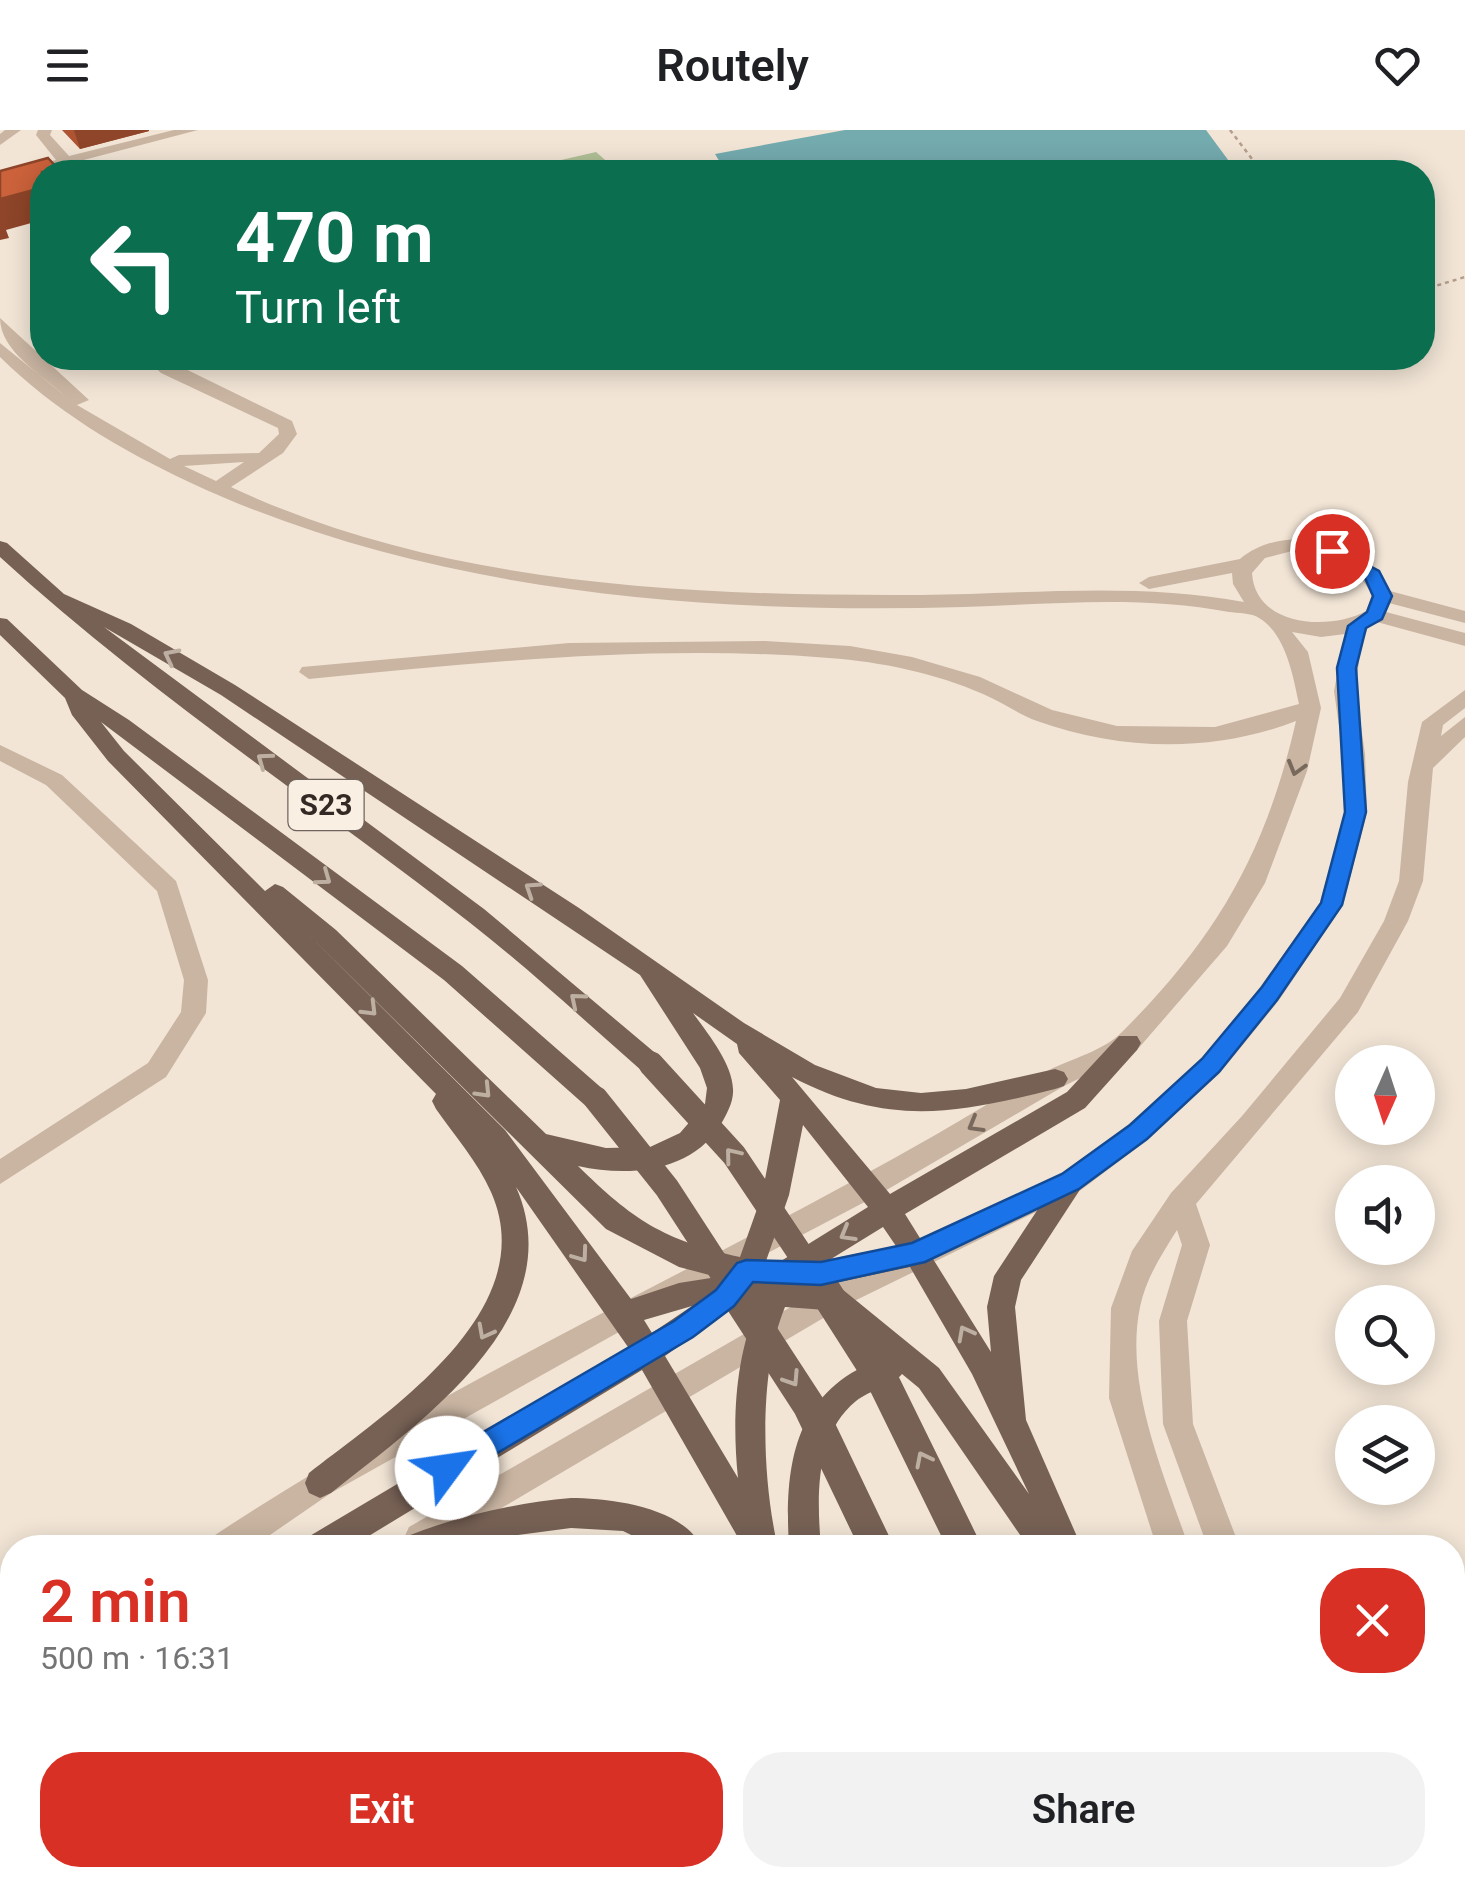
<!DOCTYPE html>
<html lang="en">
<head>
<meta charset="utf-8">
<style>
  :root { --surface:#fff; --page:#f2f2f2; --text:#202124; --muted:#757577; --accent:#d93025 }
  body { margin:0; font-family:Roboto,sans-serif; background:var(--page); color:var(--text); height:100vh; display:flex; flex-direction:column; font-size:38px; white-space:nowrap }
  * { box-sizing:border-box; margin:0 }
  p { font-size:32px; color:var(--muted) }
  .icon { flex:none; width:55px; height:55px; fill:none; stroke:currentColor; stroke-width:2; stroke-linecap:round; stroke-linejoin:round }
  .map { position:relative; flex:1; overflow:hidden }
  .panel { position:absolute; left:0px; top:1405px; width:1465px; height:352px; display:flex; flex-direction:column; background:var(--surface); border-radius:40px 40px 0 0; box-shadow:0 5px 25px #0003 }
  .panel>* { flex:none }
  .top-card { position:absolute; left:30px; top:30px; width:1405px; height:210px; border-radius:40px; box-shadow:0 5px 25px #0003; background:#0b6e4f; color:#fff; overflow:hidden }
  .needle { width:65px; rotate:183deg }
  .tools { position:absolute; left:1335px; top:915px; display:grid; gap:20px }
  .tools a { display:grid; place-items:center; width:100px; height:100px; border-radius:50%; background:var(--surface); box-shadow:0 5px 25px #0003; font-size:50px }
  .pin { position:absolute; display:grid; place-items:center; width:85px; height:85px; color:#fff; margin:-42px; border:5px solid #fff; border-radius:50%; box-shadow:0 2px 10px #0007 }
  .me { position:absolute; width:110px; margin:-55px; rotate:59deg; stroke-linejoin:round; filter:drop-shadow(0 0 8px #0008) }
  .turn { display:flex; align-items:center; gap:35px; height:210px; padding:0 40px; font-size:45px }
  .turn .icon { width:130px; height:130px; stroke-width:2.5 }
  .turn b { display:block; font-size:70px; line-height:85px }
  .round { display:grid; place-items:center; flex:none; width:105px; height:105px; border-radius:40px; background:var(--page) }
  .summary { display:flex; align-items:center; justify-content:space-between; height:170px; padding:0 40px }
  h1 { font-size:60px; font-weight:600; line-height:75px; color:var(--accent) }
  .cta { display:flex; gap:20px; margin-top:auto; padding:20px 40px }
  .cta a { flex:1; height:115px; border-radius:40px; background:var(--accent); color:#fff; font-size:40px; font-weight:600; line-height:115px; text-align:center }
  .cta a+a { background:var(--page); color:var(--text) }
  header { display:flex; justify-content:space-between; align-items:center; height:130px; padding:0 40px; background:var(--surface); font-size:45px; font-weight:600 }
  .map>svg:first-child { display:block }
  .green { fill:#b1c196 }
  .water { fill:#74abaf }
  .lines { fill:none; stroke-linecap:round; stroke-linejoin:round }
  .path { stroke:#b59f8c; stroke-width:2.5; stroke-dasharray:4 4; stroke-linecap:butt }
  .minor { fill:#cab5a2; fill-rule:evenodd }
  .major { fill:#776155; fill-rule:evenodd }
  .major-bridge-far1 { stroke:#776155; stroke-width:25 }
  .major-bridge { stroke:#776155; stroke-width:32 }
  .wall { fill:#af5433 }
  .shaded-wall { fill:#8e4529 }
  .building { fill:#cb623b; stroke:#8e4529; stroke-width:2.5 }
  .oneway { stroke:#beafa3 }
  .oneway2 { stroke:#78695d }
  .route { fill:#1a73e8; stroke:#114b97; stroke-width:2.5 }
  .labels { text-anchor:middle; stroke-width:9; stroke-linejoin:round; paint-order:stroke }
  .shield { fill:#f9efe2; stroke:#6f655e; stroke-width:2.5 }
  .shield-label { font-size:30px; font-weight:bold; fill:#342a25 }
</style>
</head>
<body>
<header><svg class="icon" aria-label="menu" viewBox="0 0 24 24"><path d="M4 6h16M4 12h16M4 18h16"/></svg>Routely<svg class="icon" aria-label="heart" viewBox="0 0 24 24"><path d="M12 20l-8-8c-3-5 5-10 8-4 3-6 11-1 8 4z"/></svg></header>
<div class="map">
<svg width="1465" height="1756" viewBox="0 0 1465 1756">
  <rect width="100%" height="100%" fill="#f2e5d6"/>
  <path class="green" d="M 596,22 L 619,42 L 509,42 Z"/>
  <path class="water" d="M 845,0 L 1206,0 L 1237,42 L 726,42 L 715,24 Z"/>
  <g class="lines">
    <g class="path">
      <path d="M 1230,0 L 1262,42"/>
      <path d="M 1422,160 L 1465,147"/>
      <path d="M 793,228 L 822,228"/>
    </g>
    <g class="minor">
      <path d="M 5,0 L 21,0 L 0,15 L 0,4 Z"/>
      <path d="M 38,0 L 52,0 L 50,5 L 69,26 L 174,0 L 198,0 L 0,52 L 0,44 L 56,30 L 36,5 Z"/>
      <path d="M 462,32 L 467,33 L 467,39 L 440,42 Z"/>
      <path d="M 0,188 L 89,270 L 77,275 L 170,329 L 179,325 L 259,323 L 279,304 L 278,298 L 161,243 L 145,228 L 163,228 L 292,291 L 297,304 L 283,323 L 231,357 C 442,456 690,466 920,465 C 1028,464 1137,452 1244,472 L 1233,454 L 1232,443 L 1149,459 L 1139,453 L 1149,447 L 1240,429 C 1284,392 1364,409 1390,461 L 1465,481 L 1465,493 L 1389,473 L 1386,482 L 1465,503 L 1465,516 L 1377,492 L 1368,497 L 1360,519 L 1356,561 L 1365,624 L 1367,682 L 1343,775 L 1279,870 L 1220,943 L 1147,1010 L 1081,1060 L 842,1177 L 434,1418 L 408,1418 L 404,1408 L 409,1397 L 822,1159 L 1061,1044 L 1129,994 L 1202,929 L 1261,856 L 1320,773 L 1345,682 L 1343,624 L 1334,561 L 1345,504 L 1321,507 L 1292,502 L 1308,522 L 1321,578 L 1307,641 L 1265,753 L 1227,816 L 1137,920 L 1064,956 L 878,1065 L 635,1193 L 331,1363 L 251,1418 L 207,1418 L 212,1407 C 443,1254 697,1141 937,1004 C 975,982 1011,959 1049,940 C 1071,929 1105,920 1122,902 C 1217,807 1266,722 1296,591 C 1214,623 1120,621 1037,591 C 1018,584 1002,572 983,564 C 935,543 882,532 829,528 C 656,514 482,532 309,549 L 299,542 L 302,537 L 569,513 L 765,511 L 850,516 L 912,527 L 980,547 L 1052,580 L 1117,596 L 1215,597 L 1299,574 C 1293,546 1286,504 1259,488 C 1252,483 1237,483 1229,482 C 1142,465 1052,474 964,477 C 702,484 426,463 189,352 C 119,319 55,281 0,227 L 0,213 L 65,266 C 42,245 0,221 0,188 ZM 244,332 L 216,351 L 184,336 ZM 1292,421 C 1326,423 1356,433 1372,465 L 1366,481 C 1330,501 1255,497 1252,443 L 1265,428 Z"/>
      <path d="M 1465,560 L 1465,578 L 1443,595 L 1441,606 L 1465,587 L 1465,607 L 1433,638 L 1423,751 L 1408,791 L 1358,882 L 1196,1074 L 1210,1115 L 1187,1191 L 1193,1294 L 1240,1418 L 1208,1418 L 1163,1294 L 1159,1191 L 1182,1115 L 1177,1100 C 1162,1124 1146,1148 1140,1177 C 1124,1255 1164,1344 1189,1418 L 1157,1418 L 1109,1268 L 1111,1178 L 1132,1121 L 1171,1063 L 1242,986 L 1340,868 L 1384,791 L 1399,751 L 1408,652 L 1422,592 Z"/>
      <path d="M 0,615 L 62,645 L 176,751 L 208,850 L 206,883 L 166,947 L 0,1054 L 0,1029 L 148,933 L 181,882 L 184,850 L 157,761 L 46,655 L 0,631 Z"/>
      <path d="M 12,1549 L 12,1587 L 0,1593 L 0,1554 Z"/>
      <path d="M 1452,1740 L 1460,1756 L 1422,1756 L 1417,1745 L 1452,1745 Z"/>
      <path d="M 1281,1745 L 1317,1745 L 1321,1756 L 1285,1756 Z"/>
    </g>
    <g class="major">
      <path d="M 0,411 L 7,413 L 64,464 L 131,494 L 235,555 L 579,778 L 744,893 L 815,935 L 876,958 L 921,963 L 966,959 L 1055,939 L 1064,942 L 1068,949 L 1064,956 L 1055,959 C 956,984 887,997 792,947 L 890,1064 L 1067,962 L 1119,906 L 1137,906 L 1141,913 L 1137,920 L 1085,978 L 905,1084 L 991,1222 L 987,1177 L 994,1146 L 1061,1044 L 1071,1041 L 1081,1044 L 1085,1052 L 1021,1150 L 1015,1177 L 1026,1290 L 1082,1418 L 1029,1418 L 919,1258 L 902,1244 C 892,1256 870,1260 856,1271 C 814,1305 817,1369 821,1418 L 789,1418 C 784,1332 795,1260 883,1228 L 826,1180 L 785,1177 C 758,1242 762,1350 778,1418 L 744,1418 L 642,1240 L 349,1418 L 303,1418 L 308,1407 L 628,1217 L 516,1057 C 574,1188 417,1294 331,1363 L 320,1368 L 309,1363 L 305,1353 L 309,1343 C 387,1282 544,1181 491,1062 C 478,1032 454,1005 436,979 L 432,971 L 436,964 L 108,631 L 72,585 L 65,568 L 0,505 L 0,488 L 7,489 L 82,560 L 129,590 L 462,836 L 605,961 L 609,969 L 605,977 L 596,980 L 587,977 L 444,850 L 101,592 L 124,621 L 265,761 L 275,754 L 283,757 L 336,800 L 546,1004 L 606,1018 L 650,1017 L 680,1003 L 705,974 L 707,958 L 700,938 L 640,845 L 221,565 L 104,497 L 484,779 L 660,927 L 664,934 L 660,941 L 651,944 L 642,941 C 585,891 529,839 469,792 C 312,670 146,561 0,427 ZM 306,802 L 606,1099 L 679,1137 L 717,1147 L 679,1153 L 631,1169 L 505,1000 ZM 693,883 L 737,914 L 739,923 L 780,970 L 762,1065 L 740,1127 C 663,1110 633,1090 578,1036 C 628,1047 689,1043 720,996 C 726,985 734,972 733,959 C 732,933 708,904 693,883 ZM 803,995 L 868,1077 L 781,1131 L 766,1131 L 789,1065 ZM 883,1097 L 896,1116 L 831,1129 ZM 910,1137 L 972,1244 L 1029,1364 L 939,1238 L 842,1159 L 825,1155 ZM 739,1173 L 758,1175 C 735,1228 732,1290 738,1348 L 665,1226 ZM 692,1176 L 652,1203 L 644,1190 Z"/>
      <path d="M 571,1368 C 610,1368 684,1377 702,1418 L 658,1418 L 623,1401 L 571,1398 L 518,1405 L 467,1418 L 400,1418 L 405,1407 C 457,1386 515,1373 571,1368 Z"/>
      <path d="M 12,1632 L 12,1667 L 11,1667 L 0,1663 L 0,1637 Z"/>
      <path d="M 880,1745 L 916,1745 L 920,1756 L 884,1756 Z"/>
      <path d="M 978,1745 L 1014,1745 L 1016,1756 L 980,1756 Z"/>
      <path d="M 1073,1745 L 1109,1745 L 1112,1756 L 1076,1756 Z"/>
      <path d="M 1158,1745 L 1194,1745 L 1197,1756 L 1161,1756 Z"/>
    </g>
    <g class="major-bridge-far1">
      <path d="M 651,934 L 734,1025 L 821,1155"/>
      <path d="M 596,969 L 667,1058 L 730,1155"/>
    </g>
    <g class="major-bridge">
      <path d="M 729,1153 L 809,1276 L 877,1418"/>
      <path d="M 820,1153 L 885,1255 L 965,1418"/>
    </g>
  </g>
  <path class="wall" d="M 62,0 L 149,0 L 149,1 L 80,19 Z"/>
  <g class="shaded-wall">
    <path d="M 74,0 L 149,0 L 149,1 L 80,19 Z"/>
    <path d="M 41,58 L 42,64 L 42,90 L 6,100 L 9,108 L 0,110 L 0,69 Z"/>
  </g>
  <path class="building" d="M 48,28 L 61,42 L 42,42 L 42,60 L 41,58 L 0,69 L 0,41 Z"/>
  <defs><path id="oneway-chevron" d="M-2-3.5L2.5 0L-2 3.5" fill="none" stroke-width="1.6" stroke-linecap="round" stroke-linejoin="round" transform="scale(2.5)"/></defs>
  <g class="oneway">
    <use href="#oneway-chevron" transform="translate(171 526) rotate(-153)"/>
    <use href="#oneway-chevron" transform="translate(264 630) rotate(-144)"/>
    <use href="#oneway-chevron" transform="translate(324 748) rotate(36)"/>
    <use href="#oneway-chevron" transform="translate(532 759) rotate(-147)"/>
    <use href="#oneway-chevron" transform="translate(577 870) rotate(-140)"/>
    <use href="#oneway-chevron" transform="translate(370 879) rotate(45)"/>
    <use href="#oneway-chevron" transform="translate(484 961) rotate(46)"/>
    <use href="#oneway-chevron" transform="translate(732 1025) rotate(-129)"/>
    <use href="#oneway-chevron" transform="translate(847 1104) rotate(150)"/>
    <use href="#oneway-chevron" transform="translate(581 1125) rotate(54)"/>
    <use href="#oneway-chevron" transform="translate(485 1202) rotate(118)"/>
    <use href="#oneway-chevron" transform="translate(965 1203) rotate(-118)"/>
    <use href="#oneway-chevron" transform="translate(792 1249) rotate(57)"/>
    <use href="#oneway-chevron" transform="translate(923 1329) rotate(-117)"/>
  </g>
  <g class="oneway2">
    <use href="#oneway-chevron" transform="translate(1296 638) rotate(106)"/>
    <use href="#oneway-chevron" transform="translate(975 995) rotate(150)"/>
  </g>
  <path class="route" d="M 1332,416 L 1379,441 L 1392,466 L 1382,489 L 1366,498 L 1356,538 L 1366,682 L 1342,775 L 1277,870 L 1219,942 L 1147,1009 L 1079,1059 L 925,1132 L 821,1155 L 753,1152 L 734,1176 L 693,1207 L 457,1347 L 447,1351 L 437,1347 L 433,1338 L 437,1329 L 674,1191 L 716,1160 L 737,1133 L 746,1130 L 821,1132 L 912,1113 L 1062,1044 L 1130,995 L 1202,929 L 1262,857 L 1321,773 L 1345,682 L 1337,538 L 1348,496 L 1367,482 L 1373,466 L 1365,448 L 1326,425 L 1326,418 Z"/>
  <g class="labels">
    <rect class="shield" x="288.5" y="650" width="75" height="50" rx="8"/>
    <g class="shield-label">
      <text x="326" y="685">S23</text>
    </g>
  </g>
</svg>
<div class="tools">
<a><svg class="needle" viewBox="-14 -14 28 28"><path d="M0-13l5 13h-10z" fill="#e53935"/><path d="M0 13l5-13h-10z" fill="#757577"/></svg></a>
<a><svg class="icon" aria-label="sound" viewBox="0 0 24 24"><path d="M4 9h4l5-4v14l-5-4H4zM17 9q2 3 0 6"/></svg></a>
<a><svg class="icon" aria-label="search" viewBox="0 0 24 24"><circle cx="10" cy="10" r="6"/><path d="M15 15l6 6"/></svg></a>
<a><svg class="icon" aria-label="layers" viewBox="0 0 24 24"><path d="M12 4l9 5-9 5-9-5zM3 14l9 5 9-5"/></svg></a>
</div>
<div class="pin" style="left:1332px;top:421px;background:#d93025"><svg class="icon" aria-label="arrive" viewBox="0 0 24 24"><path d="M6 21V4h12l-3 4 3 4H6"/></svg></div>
<svg class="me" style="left:447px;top:1338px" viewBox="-20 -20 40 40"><circle r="19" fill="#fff"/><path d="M0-13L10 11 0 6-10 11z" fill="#1a73e8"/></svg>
<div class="top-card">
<div class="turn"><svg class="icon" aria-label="left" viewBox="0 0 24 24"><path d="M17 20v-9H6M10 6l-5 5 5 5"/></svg><div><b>470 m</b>Turn left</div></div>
</div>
<section class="panel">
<div class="summary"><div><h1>2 min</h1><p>500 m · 16:31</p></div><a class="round" style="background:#d93025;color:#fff"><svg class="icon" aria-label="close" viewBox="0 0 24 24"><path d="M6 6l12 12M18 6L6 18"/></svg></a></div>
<div class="cta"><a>Exit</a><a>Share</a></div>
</section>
</div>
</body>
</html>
